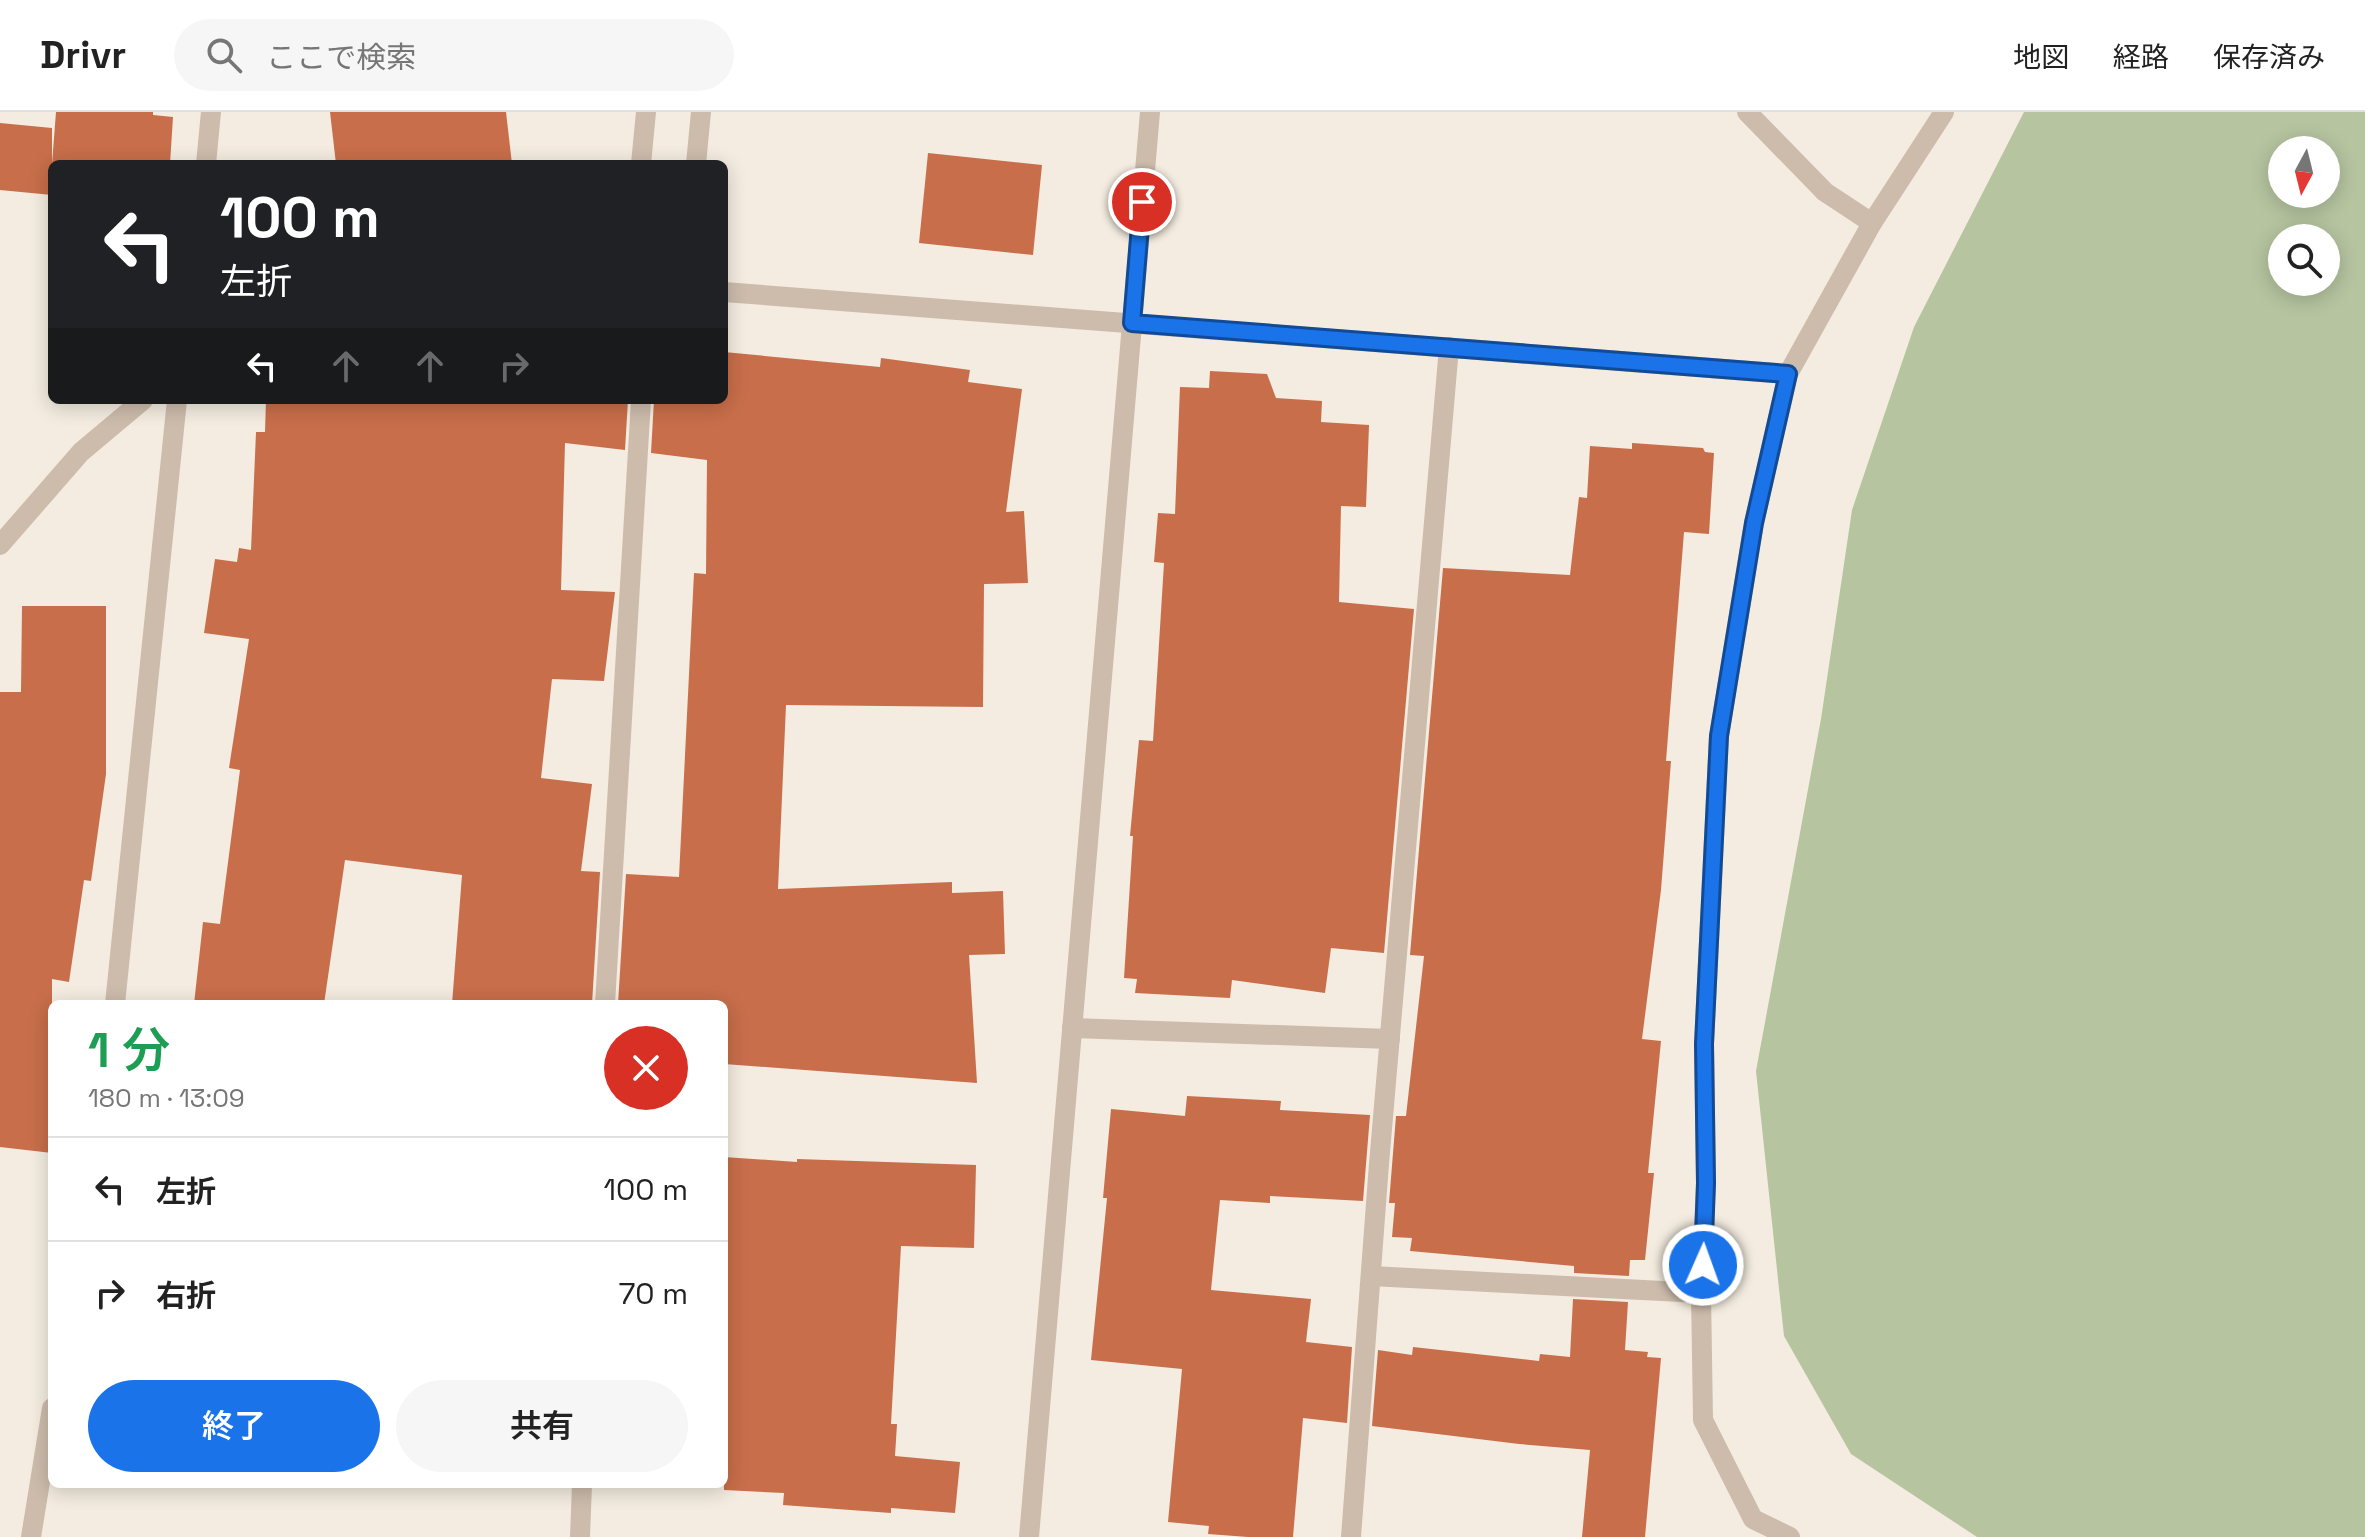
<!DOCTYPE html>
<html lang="ja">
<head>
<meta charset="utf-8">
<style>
  :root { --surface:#fff; --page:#f6f6f6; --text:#222; --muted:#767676; --line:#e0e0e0; --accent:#1a73e8 }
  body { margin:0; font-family:"Space Grotesk","Noto Sans JP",sans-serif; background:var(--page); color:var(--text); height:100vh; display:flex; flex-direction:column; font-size:30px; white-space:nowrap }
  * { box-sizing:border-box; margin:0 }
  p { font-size:26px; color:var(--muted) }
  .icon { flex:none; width:44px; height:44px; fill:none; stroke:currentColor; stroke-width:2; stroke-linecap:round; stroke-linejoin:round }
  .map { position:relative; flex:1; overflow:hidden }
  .side { position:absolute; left:48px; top:888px; width:680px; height:488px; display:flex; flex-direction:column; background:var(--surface); border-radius:12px; box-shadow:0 4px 20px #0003 }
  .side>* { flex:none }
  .top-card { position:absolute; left:48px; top:48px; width:680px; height:244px; border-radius:12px; box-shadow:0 4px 20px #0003; background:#202124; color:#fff; overflow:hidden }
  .needle { width:52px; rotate:187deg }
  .buttons { position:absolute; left:2268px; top:24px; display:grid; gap:16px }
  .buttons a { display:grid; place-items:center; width:72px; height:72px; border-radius:50%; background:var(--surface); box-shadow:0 4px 20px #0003; font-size:40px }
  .pin { position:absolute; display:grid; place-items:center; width:68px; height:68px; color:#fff; margin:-34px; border:4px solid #fff; border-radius:50%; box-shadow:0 2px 8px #0007 }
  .me { position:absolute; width:88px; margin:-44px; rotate:2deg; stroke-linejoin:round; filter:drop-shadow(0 0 6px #0008) }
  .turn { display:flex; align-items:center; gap:28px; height:168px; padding:0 40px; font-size:36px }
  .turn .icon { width:104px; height:104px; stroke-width:2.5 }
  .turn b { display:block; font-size:56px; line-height:68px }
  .lanes { display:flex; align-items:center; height:76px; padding:0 40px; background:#0003; justify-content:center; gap:40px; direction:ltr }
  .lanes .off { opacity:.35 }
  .round { display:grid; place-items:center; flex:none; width:84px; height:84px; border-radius:42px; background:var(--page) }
  .overview { display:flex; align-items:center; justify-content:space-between; height:136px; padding:0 40px }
  h1 { font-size:48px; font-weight:600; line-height:60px; color:#1e9e55 }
  .primary-button { display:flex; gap:16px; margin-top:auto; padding:16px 40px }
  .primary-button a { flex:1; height:92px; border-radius:48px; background:var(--accent); color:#fff; font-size:32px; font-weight:600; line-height:92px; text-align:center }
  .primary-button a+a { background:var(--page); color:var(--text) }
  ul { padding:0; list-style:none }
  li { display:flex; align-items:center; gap:24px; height:104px; padding:0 40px; border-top:2px solid var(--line) }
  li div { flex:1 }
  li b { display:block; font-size:30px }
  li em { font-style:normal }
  header { display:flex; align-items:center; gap:48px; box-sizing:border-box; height:112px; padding:0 40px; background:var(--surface); border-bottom:2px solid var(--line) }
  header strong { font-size:38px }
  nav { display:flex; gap:44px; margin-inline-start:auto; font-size:28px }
  .search { width:560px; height:72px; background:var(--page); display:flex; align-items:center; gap:20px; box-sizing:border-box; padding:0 28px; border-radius:44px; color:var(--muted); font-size:30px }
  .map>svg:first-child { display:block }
  .green { fill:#b6c4a0; fill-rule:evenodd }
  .building { fill:#c86e4a }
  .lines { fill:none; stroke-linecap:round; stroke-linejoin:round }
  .minor { stroke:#cdbcac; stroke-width:20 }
  .route-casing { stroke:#114b97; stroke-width:20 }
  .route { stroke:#1a73e8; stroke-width:14 }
</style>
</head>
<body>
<header>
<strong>Drivr</strong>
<div class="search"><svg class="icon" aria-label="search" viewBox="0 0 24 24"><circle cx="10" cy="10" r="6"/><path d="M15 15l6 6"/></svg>ここで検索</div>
<nav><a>地図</a><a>経路</a><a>保存済み</a></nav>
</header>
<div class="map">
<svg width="2365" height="1425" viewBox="0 0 2365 1425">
  <rect width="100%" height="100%" fill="#f4ece0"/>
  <path class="green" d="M 2024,0 L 2365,0 L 2365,1425 L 1977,1425 L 1851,1342 L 1784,1224 L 1756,959 L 1821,607 L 1852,398 L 1914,215 ZM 2282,38 L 2326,38 L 2326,82 L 2282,82 ZM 2282,126 L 2326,126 L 2326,170 L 2282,170 Z"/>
  <g class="building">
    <path d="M 56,0 L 153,0 L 153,3 L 173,5 L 170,52 L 52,52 Z"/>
    <path d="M 330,0 L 506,0 L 512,52 L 336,52 Z"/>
    <path d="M 0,11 L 52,16 L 52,83 L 0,78 Z"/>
    <path d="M 928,41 L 1042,53 L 1033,143 L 919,131 Z"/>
    <path d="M 724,240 L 880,255 L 881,246 L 970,258 L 968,270 L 1022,277 L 1006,400 L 1024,399 L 1028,471 L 984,472 L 983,595 L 786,593 L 778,777 L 952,770 L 952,781 L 1003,779 L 1005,842 L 969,843 L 977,971 L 724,952 L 724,892 L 618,892 L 626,762 L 679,765 L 694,461 L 706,462 L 707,348 L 651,341 L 654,288 L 724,288 Z"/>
    <path d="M 1210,259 L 1267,262 L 1276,286 L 1322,289 L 1321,310 L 1369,313 L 1366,395 L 1341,394 L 1339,490 L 1414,497 L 1384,841 L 1331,836 L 1325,881 L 1232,868 L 1230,886 L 1135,881 L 1137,867 L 1124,866 L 1133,724 L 1130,724 L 1139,628 L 1153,629 L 1164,451 L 1154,450 L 1158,401 L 1175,402 L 1180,275 L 1209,276 Z"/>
    <path d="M 266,288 L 628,288 L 625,338 L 565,331 L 561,478 L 615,480 L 604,569 L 552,567 L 541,666 L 592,672 L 581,759 L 600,760 L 592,892 L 452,892 L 462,763 L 345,748 L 324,892 L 194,892 L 203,810 L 220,812 L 240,658 L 229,656 L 249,527 L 204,521 L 215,447 L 237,450 L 239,436 L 251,438 L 256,320 L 265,320 Z"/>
    <path d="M 1632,331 L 1703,336 L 1705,340 L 1714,341 L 1709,422 L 1684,420 L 1666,649 L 1671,649 L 1661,778 L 1642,927 L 1661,929 L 1648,1061 L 1654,1061 L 1645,1148 L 1630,1148 L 1629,1164 L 1574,1161 L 1574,1154 L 1410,1139 L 1412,1126 L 1392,1125 L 1395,1091 L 1389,1091 L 1396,1004 L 1406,1004 L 1424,844 L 1410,843 L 1443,456 L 1570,463 L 1579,385 L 1587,386 L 1590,334 L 1632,337 Z"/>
    <path d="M 22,494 L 106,494 L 106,662 L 91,769 L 84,768 L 69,870 L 52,867 L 52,1041 L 0,1035 L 0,580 L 21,580 Z"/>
    <path d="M 1187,984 L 1281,989 L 1280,998 L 1370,1003 L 1363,1089 L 1270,1084 L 1270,1091 L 1220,1088 L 1211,1178 L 1311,1187 L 1306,1230 L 1352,1235 L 1347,1311 L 1303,1306 L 1293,1425 L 1248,1425 L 1208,1422 L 1209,1414 L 1168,1410 L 1182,1257 L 1091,1248 L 1107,1086 L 1103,1086 L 1111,997 L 1185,1004 Z"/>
    <path d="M 724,1045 L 797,1050 L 797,1047 L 976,1053 L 974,1136 L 901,1134 L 891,1312 L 897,1312 L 895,1344 L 960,1350 L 955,1401 L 891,1396 L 891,1401 L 783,1393 L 784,1381 L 724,1378 Z"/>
    <path d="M 1573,1187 L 1628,1190 L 1625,1238 L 1648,1240 L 1647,1245 L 1661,1246 L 1645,1425 L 1582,1425 L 1590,1338 L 1519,1332 L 1372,1314 L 1378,1238 L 1412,1243 L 1413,1235 L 1539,1249 L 1540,1242 L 1570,1245 Z"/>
  </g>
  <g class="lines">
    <g class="minor">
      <path d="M 1747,0 L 1825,80 L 1872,111"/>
      <path d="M 206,52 L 211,0"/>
      <path d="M 641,52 L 646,0"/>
      <path d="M 696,52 L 701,0"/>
      <path d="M 724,180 L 1788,262"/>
      <path d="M 0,433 L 81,340 L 143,288"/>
      <path d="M 115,892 L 177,288"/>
      <path d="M 605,892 L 641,288"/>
      <path d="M 1072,916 L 1390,927"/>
      <path d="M 1371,1164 L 1701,1181"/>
      <path d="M 31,1425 L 52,1296"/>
      <path d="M 580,1425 L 582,1372"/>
      <path d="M 1029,1425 L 1150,0"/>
      <path d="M 1351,1425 L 1379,1052 L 1449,235"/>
      <path d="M 1790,1425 L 1753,1407 L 1703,1308 L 1701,1181 L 1706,1071 L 1704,932 L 1719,624 L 1754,411 L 1788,262 L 1872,111 L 1944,0"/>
    </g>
  </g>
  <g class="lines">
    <g class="route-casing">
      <path id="route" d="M 1142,90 L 1132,211 L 1788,262 L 1754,411 L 1719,624 L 1704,932 L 1706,1071 L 1703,1153"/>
    </g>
    <use href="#route" class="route"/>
  </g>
</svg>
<div class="buttons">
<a><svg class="needle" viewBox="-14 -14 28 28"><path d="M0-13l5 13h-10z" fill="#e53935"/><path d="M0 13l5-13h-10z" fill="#767676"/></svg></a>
<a><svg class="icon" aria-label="search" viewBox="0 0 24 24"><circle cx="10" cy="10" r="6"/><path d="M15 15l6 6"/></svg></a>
</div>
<div class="pin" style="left:1142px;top:90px;background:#d93025"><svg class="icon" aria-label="arrive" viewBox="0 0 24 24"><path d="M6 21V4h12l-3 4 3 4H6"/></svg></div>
<svg class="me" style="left:1703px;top:1153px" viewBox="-20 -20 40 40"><circle r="17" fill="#1a73e8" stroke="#fff" stroke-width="3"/><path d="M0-11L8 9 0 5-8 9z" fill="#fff"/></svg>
<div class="top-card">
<div class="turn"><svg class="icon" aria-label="left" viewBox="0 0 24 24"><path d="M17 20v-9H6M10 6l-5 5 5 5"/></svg><div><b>100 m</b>左折</div></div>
<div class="lanes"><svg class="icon" aria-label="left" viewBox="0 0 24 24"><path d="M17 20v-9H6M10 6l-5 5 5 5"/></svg><svg class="icon off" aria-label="ahead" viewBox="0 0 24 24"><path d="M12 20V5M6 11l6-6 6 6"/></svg><svg class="icon off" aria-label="ahead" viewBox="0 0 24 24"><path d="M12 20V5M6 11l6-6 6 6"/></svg><svg class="icon off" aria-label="right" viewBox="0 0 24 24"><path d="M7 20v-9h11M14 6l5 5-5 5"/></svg></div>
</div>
<section class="side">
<div class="overview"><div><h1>1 分</h1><p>180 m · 13:09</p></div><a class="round" style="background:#d93025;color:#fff"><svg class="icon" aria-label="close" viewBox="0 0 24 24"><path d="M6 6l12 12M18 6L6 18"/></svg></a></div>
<ul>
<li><svg class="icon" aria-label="left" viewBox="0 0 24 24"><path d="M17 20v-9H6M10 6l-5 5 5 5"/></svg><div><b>左折</b></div><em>100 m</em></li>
<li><svg class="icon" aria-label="right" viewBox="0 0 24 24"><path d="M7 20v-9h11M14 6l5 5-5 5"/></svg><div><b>右折</b></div><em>70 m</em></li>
</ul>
<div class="primary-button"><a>終了</a><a>共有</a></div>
</section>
</div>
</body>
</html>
